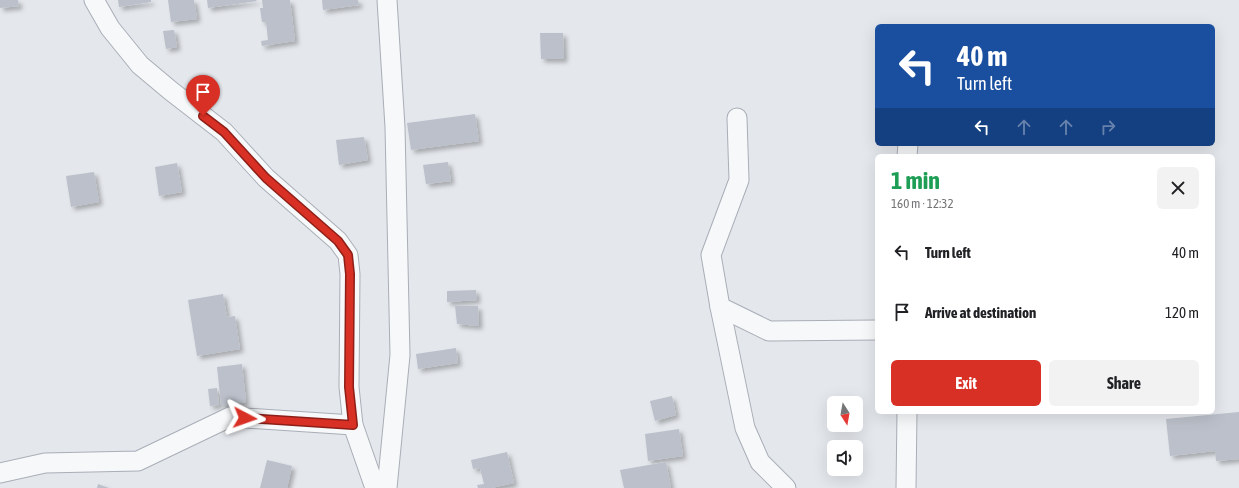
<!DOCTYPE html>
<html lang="en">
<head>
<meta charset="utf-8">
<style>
  :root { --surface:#fff; --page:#f2f2f2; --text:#202124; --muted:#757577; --accent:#d93025 }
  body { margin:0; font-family:"Asap Condensed",sans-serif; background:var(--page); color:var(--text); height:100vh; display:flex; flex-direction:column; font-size:15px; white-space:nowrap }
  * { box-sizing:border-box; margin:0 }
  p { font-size:13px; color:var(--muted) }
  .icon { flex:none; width:22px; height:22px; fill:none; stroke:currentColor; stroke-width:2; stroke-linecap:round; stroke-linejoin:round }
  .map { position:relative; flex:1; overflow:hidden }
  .sheet { position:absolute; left:875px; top:154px; width:340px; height:260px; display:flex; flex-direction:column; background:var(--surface); border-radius:6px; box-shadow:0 4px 16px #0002 }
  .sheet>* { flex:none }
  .guide { position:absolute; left:875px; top:24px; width:340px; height:122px; border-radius:6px; box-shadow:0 4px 16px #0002; background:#1a4fa0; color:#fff; overflow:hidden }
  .needle { width:26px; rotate:169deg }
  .controls { position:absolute; left:827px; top:396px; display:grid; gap:8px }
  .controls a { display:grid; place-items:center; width:36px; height:36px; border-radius:6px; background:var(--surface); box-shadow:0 4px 16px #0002; font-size:20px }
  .pin { position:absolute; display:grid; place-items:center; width:34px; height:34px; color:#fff; margin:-41px -17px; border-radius:50% 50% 50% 0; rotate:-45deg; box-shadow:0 0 4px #0007 }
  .pin .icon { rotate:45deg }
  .me { position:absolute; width:44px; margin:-22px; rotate:94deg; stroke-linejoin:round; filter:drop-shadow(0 0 3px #0008) }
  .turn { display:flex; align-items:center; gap:14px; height:84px; padding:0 16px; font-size:18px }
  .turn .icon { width:52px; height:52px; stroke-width:2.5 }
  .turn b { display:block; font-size:28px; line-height:34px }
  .lanes { display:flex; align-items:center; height:38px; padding:0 16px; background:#0003; justify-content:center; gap:20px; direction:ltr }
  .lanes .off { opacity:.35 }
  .round { display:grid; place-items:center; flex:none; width:42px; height:42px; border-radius:6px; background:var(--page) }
  .headline { display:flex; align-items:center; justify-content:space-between; height:68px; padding:0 16px }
  h1 { font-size:24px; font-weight:700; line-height:30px; color:#1e9e55 }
  .primary-button { display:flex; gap:8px; margin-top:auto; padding:8px 16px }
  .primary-button a { flex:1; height:46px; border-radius:6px; background:var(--accent); color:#fff; font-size:16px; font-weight:700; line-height:46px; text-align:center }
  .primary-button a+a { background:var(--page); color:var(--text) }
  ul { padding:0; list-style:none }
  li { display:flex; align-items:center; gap:12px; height:60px; padding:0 16px }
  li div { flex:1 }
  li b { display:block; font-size:15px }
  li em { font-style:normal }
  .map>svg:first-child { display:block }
  .building { fill:#bbc0ca; filter:url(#shadow) }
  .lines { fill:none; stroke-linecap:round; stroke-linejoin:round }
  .street-casing { stroke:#a9aeb7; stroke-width:21 }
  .street { stroke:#f7f8fa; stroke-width:19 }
  .route-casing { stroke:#8d1f18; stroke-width:10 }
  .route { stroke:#d93025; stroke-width:7 }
</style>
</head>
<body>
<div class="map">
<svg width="1239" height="488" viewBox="0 0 1239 488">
  <defs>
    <filter id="shadow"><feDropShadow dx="3.5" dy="3.5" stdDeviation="2" flood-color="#0004"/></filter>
  </defs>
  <rect width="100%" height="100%" fill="#e4e7ec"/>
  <g class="building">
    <path d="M 0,0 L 18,0 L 19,6 L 0,8 Z"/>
    <path d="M 118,0 L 151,0 L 151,2 L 119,7 Z"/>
    <path d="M 168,0 L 194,0 L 197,19 L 171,22 Z"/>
    <path d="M 207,0 L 256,0 L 257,1 L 208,8 Z"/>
    <path d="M 262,0 L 290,0 L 295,41 L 262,46 L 261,41 L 268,40 L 266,22 L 262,22 L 260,8 L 263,8 Z"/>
    <path d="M 322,0 L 358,0 L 359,5 L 323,10 Z"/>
    <path d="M 174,30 L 177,47 L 166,49 L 163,31 Z"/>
    <path d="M 540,33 L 563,33 L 564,59 L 541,59 Z"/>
    <path d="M 475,114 L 479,141 L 411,150 L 407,123 Z"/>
    <path d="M 364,137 L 368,160 L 339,165 L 336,140 Z"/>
    <path d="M 448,162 L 451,181 L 426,184 L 423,165 Z"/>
    <path d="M 177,163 L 182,192 L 159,196 L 155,167 Z"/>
    <path d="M 94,172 L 99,202 L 71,207 L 66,176 Z"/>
    <path d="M 476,290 L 477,300 L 447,302 L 447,291 Z"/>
    <path d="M 223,294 L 227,317 L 235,316 L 240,349 L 197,356 L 188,300 Z"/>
    <path d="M 455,306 L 478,306 L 479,326 L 457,324 Z"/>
    <path d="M 456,348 L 458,363 L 418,369 L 416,354 Z"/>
    <path d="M 242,364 L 246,402 L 221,405 L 217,367 Z"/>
    <path d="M 217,388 L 219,405 L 210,406 L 208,389 Z"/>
    <path d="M 672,396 L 676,415 L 655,421 L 650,401 Z"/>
    <path d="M 1239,412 L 1239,459 L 1216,461 L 1215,451 L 1170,456 L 1166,419 Z"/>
    <path d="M 679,429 L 683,456 L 648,461 L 645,434 Z"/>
    <path d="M 507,452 L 514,483 L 491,488 L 478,488 L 477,485 L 484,484 L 480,468 L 473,469 L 471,460 Z"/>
    <path d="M 267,460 L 292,466 L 287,488 L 260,488 Z"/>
    <path d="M 666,462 L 671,488 L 624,488 L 620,470 Z"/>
    <path d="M 98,484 L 109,488 L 97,488 Z"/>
  </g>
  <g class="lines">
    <g class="street-casing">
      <g id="street">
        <path d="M 94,0 L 110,28 L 140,65 L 171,91 L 224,132 L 266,178 L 338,241 L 348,255 L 350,274 L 349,387 L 353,425 L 375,488"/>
        <path d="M 737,118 L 739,180 L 711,255 L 720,307 L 769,331 L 877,330"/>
        <path d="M 907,156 L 908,144"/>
        <path d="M 720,307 L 745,428 L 760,462 L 786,488"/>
        <path d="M 0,473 L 45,463 L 138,461 L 230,417 L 353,425"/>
        <path d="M 387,488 L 400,355 L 395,127 L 387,0"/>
        <path d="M 906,488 L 907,412"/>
      </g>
    </g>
    <use href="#street" class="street"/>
  </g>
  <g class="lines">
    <g class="route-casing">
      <path id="route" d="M 203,116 L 224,132 L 266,178 L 338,241 L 348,255 L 350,274 L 349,387 L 353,425 L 245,418"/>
    </g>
    <use href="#route" class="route"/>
  </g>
</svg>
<div class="controls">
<a><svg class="needle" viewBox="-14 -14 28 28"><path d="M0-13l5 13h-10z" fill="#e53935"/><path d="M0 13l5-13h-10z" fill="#757577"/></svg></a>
<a><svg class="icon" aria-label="sound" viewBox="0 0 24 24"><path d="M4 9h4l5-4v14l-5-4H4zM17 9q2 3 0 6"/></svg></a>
</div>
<div class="pin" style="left:203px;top:116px;background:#d93025"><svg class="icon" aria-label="arrive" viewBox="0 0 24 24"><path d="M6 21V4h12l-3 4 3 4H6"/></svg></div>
<svg class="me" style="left:245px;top:418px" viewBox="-20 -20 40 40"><path d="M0-17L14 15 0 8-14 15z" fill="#d93025" stroke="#fff" stroke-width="4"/></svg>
<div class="guide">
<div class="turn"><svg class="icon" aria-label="left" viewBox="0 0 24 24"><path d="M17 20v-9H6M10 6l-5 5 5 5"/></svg><div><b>40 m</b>Turn left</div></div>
<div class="lanes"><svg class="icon" aria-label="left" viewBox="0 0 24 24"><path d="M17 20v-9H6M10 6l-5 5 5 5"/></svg><svg class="icon off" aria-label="ahead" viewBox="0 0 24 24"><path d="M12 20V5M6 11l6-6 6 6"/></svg><svg class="icon off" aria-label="ahead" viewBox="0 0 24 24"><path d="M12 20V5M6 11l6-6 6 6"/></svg><svg class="icon off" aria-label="right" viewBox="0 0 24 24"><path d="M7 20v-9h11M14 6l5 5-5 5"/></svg></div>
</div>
<section class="sheet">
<div class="headline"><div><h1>1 min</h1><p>160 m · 12:32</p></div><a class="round"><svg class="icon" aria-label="close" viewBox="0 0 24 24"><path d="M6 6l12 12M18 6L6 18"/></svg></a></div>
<ul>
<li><svg class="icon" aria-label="left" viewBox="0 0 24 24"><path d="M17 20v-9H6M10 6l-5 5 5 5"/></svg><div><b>Turn left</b></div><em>40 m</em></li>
<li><svg class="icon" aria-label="arrive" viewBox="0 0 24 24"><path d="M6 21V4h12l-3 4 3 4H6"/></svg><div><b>Arrive at destination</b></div><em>120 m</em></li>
</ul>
<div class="primary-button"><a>Exit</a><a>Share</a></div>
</section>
</div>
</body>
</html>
